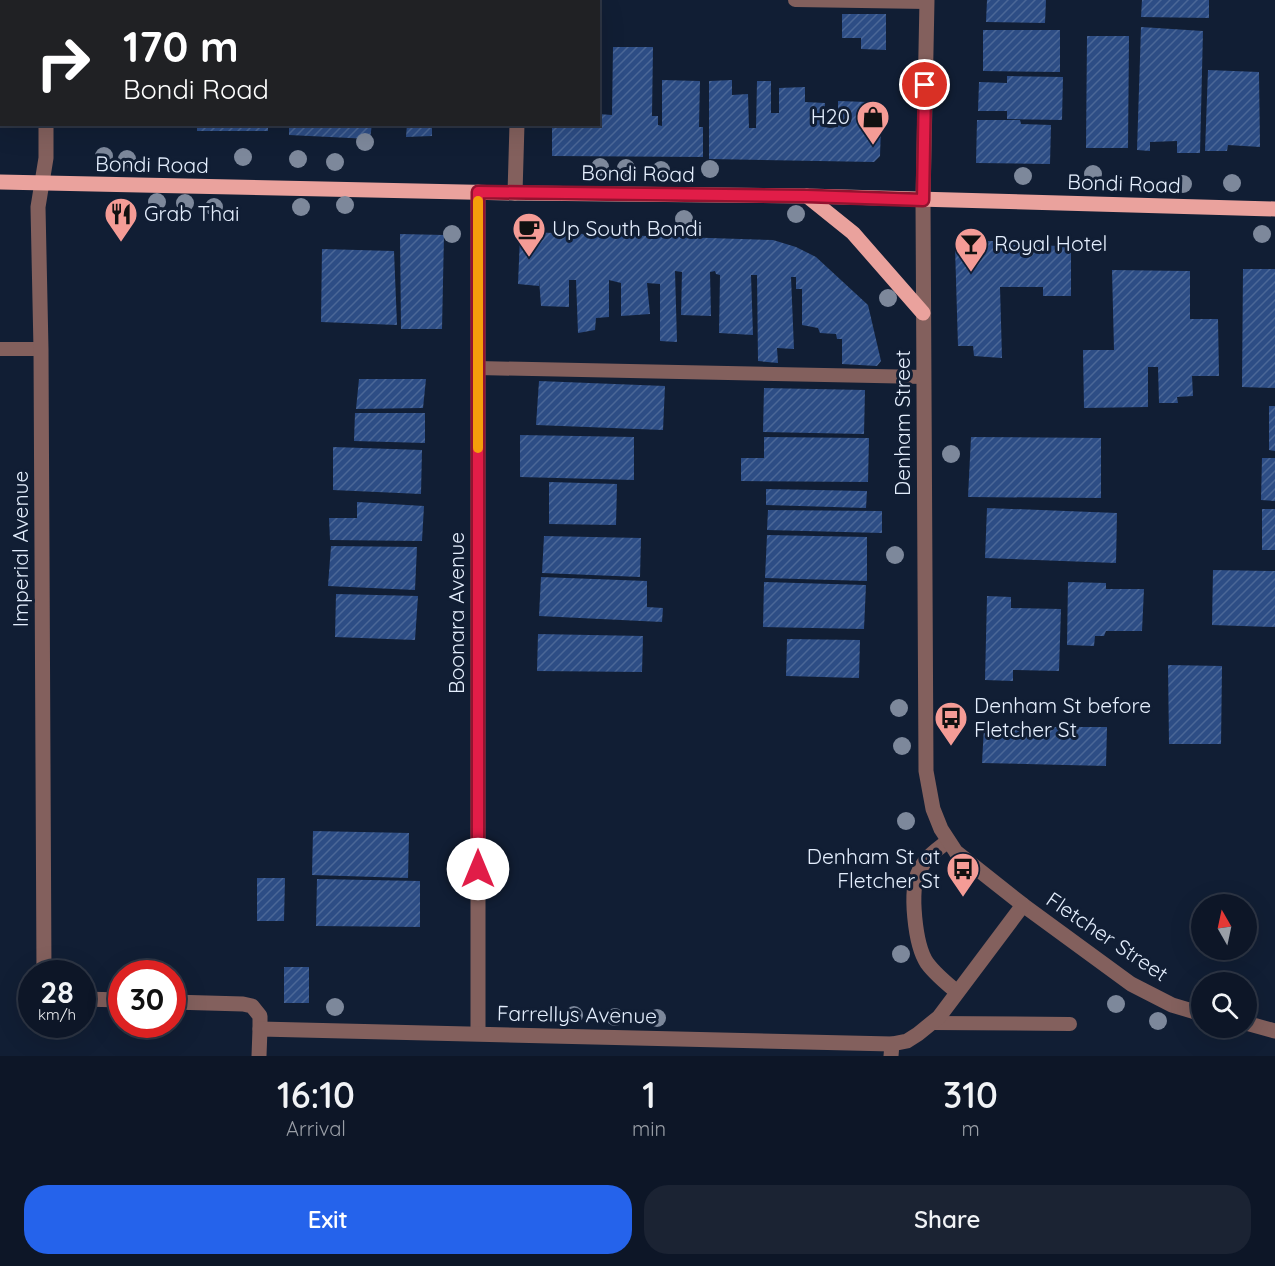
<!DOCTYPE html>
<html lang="en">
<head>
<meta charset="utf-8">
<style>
  :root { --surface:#0d1627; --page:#1b2333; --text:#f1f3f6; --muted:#9a9fa7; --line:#2d3544; --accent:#2563eb }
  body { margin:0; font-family:Quicksand,sans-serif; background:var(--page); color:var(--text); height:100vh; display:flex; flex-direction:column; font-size:22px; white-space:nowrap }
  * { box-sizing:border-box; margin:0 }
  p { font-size:20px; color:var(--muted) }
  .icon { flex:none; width:33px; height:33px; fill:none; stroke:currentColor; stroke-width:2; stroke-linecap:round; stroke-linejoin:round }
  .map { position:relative; height:1056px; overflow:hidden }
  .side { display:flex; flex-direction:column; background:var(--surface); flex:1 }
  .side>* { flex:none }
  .guide { position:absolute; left:0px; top:0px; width:600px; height:126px; box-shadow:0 6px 24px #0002,0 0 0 2px var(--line); background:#202124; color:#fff; overflow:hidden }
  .needle { width:39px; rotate:351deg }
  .fabs { position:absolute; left:1191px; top:894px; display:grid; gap:12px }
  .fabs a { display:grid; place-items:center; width:66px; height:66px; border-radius:50%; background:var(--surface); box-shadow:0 6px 24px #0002,0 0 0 2px var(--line); font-size:30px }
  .speed { position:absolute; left:18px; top:960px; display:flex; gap:12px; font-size:30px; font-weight:700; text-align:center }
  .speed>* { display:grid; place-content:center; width:78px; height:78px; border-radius:50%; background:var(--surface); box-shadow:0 6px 24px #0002,0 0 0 2px var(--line); line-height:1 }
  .speed small { font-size:15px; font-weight:400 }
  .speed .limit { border:9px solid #d22; background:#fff; color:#111 }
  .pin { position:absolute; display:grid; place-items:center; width:51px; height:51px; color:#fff; margin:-26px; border:3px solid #fff; border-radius:50%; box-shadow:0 2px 6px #0007 }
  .me { position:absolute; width:66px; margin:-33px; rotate:0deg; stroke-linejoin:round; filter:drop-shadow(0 0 4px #0008) }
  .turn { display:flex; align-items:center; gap:21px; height:126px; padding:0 24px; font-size:27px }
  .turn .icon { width:78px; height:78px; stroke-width:2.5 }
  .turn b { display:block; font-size:42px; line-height:51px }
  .eta { display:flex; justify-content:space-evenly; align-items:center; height:102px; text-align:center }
  .eta b { font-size:36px; font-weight:600; line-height:42px }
  .button { display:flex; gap:12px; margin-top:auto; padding:12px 24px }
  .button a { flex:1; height:69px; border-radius:24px; background:var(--accent); color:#fff; font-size:24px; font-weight:600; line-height:69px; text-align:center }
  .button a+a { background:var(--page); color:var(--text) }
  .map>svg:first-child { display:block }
  .building { fill:url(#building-hatch) }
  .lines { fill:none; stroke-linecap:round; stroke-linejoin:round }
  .service { stroke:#83605d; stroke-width:14 }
  .minor { stroke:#83605d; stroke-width:15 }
  .tertiary { stroke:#83605d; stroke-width:15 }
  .primary { stroke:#eaa29d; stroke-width:15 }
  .tree { fill:#7d889b }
  .route-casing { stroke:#92132f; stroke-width:15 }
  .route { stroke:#e11d48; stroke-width:10 }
  .slow { stroke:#f59e0b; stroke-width:10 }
  .labels { text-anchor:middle; stroke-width:6; stroke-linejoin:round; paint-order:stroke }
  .poi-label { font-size:21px; fill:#e4eefd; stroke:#111e34; text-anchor:start }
  .street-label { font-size:21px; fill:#e4eefd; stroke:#111e34 }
</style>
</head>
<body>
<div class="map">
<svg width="1275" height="1056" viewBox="0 0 1275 1056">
  <defs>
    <pattern id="building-hatch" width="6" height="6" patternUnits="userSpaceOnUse" patternTransform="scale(1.5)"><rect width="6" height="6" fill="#2d4d85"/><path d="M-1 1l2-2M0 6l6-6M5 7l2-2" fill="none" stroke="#4b6797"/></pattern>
  </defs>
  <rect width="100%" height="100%" fill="#111e34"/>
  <g class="building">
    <path d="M 987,0 L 1046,0 L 1045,23 L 986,22 Z"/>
    <path d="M 1142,0 L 1209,0 L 1209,18 L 1141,17 Z"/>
    <path d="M 842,14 L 886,14 L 886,50 L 861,49 L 861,38 L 842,38 Z"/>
    <path d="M 1141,27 L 1203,31 L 1200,153 L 1177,153 L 1177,141 L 1150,142 L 1150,151 L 1137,150 Z"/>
    <path d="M 983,30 L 1060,30 L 1060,72 L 983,71 Z"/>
    <path d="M 1087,36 L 1129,36 L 1128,148 L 1086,148 Z"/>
    <path d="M 613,47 L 653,47 L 652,116 L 658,116 L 658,125 L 662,126 L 662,80 L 700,81 L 699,127 L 703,127 L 703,157 L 552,156 L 552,124 L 598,124 L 598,114 L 612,115 Z"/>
    <path d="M 1208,70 L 1259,72 L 1260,147 L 1228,145 L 1227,151 L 1205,151 Z"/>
    <path d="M 1007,76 L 1063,77 L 1062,120 L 1007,119 L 1007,111 L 978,111 L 979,82 L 1007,83 Z"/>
    <path d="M 732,80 L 732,95 L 748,94 L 749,128 L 756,128 L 757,81 L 771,81 L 771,113 L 779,113 L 779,88 L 805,87 L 805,102 L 825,103 L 824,127 L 830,128 L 838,127 L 838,101 L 868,102 L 868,128 L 881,127 L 880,156 L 874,162 L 709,159 L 709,81 Z"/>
    <path d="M 977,120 L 1020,120 L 1021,124 L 1051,125 L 1050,164 L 976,163 Z"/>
    <rect x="197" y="124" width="71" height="7"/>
    <path d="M 289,124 L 372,124 L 370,139 L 289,135 Z"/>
    <path d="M 407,124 L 432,124 L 432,136 L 406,137 Z"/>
    <path d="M 525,232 L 773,240 L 796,247 L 816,257 L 868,305 L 881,361 L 877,366 L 842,364 L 842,339 L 837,339 L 836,334 L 820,333 L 818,328 L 802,325 L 802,289 L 796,289 L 796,277 L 791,277 L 794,349 L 777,348 L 778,363 L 758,361 L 757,275 L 751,275 L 753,335 L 719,333 L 720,275 L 716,274 L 715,271 L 710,272 L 711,316 L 681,315 L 682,272 L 675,271 L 677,342 L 660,341 L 660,284 L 647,283 L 650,314 L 621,316 L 621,283 L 609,280 L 609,317 L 596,318 L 595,330 L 578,333 L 576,280 L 569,280 L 569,307 L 541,306 L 539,279 L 539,286 L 518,284 L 520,237 Z"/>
    <path d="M 400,234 L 444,235 L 442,329 L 401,329 Z"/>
    <path d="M 962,241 L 1000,241 L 1000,245 L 1071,246 L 1071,296 L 1043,296 L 1043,287 L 1000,287 L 1002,358 L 974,356 L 973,346 L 958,346 L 955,247 Z"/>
    <path d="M 322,249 L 394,251 L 397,325 L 321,322 Z"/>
    <path d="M 1243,269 L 1275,269 L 1275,388 L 1242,387 Z"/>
    <path d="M 1112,270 L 1190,271 L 1190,319 L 1218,319 L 1219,376 L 1192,376 L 1193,396 L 1177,397 L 1178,403 L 1159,403 L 1158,367 L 1148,367 L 1148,407 L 1084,408 L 1083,350 L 1114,350 Z"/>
    <path d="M 359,379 L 426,379 L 423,408 L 356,409 Z"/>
    <path d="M 539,381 L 665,386 L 663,430 L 536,425 Z"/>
    <path d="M 764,388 L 865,390 L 864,434 L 763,432 Z"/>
    <path d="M 1269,406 L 1275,406 L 1275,451 L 1269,450 Z"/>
    <path d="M 355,413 L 425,413 L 425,443 L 354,441 Z"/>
    <path d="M 520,435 L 634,437 L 634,480 L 520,477 Z"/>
    <path d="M 764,437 L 869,438 L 868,482 L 741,481 L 741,458 L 764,458 Z"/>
    <path d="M 971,437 L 1101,438 L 1101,498 L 968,497 Z"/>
    <path d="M 333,447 L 422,450 L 421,494 L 333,490 Z"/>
    <path d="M 1262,458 L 1275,458 L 1275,501 L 1261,500 Z"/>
    <path d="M 549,482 L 617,484 L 616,525 L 549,524 Z"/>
    <path d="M 766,489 L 867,491 L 866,508 L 766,505 Z"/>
    <path d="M 357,502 L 424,506 L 422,541 L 330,540 L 329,518 L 357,518 Z"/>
    <path d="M 987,508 L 1117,513 L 1116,563 L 985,558 Z"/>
    <rect x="1262" y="509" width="13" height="41"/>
    <path d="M 768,510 L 882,511 L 882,533 L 767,530 Z"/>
    <path d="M 767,535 L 867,537 L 867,581 L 765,578 Z"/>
    <path d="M 544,536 L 641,538 L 640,577 L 542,573 Z"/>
    <path d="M 331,546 L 417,547 L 415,590 L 328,586 Z"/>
    <path d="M 1213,570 L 1275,571 L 1275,627 L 1212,625 Z"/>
    <path d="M 541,577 L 647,581 L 647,607 L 663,608 L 662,622 L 539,616 Z"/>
    <path d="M 764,582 L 866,585 L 864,629 L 763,627 Z"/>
    <path d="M 1068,582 L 1106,583 L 1106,589 L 1144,589 L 1142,631 L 1106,631 L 1104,636 L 1095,636 L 1094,646 L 1067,645 Z"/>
    <path d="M 336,594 L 418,596 L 415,640 L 335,637 Z"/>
    <path d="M 987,596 L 1011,597 L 1011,608 L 1061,609 L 1059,671 L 1013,670 L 1013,681 L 985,680 Z"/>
    <path d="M 538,634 L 643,636 L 642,672 L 537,671 Z"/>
    <path d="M 787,639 L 860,640 L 859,678 L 786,676 Z"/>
    <path d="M 1168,665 L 1222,666 L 1221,744 L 1169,744 Z"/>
    <path d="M 984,727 L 1107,727 L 1106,766 L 982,763 Z"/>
    <path d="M 313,831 L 409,833 L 408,878 L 312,875 Z"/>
    <path d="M 257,878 L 285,878 L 284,921 L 257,921 Z"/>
    <path d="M 317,879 L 420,881 L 420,927 L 316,926 Z"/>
    <rect x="284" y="967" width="25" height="36"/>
  </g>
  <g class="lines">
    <g class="service">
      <path d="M 795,0 L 927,2"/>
      <path d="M 0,349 L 41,349"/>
      <path d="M 478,368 L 924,377"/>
      <path d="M 932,1023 L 1070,1024"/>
    </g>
    <g class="minor">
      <path d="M 45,0 L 45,2"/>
      <path d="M 521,2 L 521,0"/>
      <path d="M 478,192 L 478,1033"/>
      <path d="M 515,193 L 517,124"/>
      <path d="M 923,200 L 927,0"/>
      <path d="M 948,841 C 936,850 926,857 919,871 C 909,890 915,945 927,963 C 935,974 946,983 957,992"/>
      <path d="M 44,974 L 41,349 L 38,207 L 46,158 L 46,124"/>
      <path d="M 82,999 L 122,1000"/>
      <path d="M 172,1002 L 243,1004 L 252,1006 L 260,1016 L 260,1029"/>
      <path d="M 891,1056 L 892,1044"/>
    </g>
    <g class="tertiary">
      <path d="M 923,200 L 926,771 L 933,809 L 941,829 L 956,852 L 1023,905 L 1131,984 L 1172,1005 L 1202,1014"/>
      <path d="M 1246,1023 L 1275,1031"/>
      <path d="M 259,1056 L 260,1029 L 892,1044 L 907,1041 L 918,1034 L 939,1017 L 1023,905"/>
    </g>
    <g class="primary">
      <path d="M 0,182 L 515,193 L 807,196 L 1275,209"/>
      <path d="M 807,196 L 853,233 L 923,313"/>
    </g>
  </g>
  <g class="tree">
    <circle cx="365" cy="142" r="9"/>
    <circle cx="104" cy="156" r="9"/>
    <circle cx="243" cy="157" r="9"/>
    <circle cx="127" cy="159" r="9"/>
    <circle cx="298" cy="159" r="9"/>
    <circle cx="335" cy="162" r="9"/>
    <circle cx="600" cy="167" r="9"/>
    <circle cx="626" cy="168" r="9"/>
    <circle cx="710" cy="169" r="9"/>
    <circle cx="661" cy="170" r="9"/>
    <circle cx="1093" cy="174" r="9"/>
    <circle cx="1023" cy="176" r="9"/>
    <circle cx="1232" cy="183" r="9"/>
    <circle cx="1183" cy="184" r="9"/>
    <circle cx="157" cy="202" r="9"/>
    <circle cx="185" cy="203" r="9"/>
    <circle cx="345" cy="205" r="9"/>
    <circle cx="214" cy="207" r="9"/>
    <circle cx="301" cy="207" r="9"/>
    <circle cx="796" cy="214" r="9"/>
    <circle cx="684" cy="219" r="9"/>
    <circle cx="452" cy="234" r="9"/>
    <circle cx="1262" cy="234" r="9"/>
    <circle cx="888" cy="298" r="9"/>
    <circle cx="951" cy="454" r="9"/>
    <circle cx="895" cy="555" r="9"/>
    <circle cx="899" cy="708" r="9"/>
    <circle cx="902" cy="746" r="9"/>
    <circle cx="906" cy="821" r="9"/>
    <circle cx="901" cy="954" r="9"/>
    <circle cx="1116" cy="1004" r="9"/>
    <circle cx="335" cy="1007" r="9"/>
    <circle cx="574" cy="1015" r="9"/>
    <circle cx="615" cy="1017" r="9"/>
    <circle cx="657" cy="1018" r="9"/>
    <circle cx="1158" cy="1021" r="9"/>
  </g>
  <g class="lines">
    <g class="route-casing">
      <path id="route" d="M 478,869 L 478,192 L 807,196 L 923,200 L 925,85"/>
    </g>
    <use href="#route" class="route"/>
    <path class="slow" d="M 478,201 L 478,448"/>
  </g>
  <defs>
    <g id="shop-pin" transform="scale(1.725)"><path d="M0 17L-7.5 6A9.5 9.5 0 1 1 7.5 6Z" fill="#f59c96" stroke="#111e34"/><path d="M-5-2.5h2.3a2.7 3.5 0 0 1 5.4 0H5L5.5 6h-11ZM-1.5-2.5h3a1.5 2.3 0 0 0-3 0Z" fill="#111"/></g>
    <g id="restaurant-pin" transform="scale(1.725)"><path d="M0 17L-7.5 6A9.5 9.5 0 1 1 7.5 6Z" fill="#f59c96" stroke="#111e34"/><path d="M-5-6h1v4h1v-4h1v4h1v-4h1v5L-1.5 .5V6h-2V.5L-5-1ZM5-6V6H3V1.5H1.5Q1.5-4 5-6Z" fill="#111"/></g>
    <g id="cafe-pin" transform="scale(1.725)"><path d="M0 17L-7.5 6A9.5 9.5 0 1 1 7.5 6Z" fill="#f59c96" stroke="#111e34"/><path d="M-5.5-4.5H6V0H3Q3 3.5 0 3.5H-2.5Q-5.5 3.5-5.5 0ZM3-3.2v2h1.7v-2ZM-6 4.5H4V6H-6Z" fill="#111"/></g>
    <g id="bar-pin" transform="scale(1.725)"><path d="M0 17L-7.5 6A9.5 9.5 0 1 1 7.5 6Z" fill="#f59c96" stroke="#111e34"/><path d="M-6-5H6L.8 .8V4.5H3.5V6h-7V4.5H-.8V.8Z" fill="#111"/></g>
    <g id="bus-pin" transform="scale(1.725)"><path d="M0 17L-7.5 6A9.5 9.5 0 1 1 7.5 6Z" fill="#f59c96" stroke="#111e34"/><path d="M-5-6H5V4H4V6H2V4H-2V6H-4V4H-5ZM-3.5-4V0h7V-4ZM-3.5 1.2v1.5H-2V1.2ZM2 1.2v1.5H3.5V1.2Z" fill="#111"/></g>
  </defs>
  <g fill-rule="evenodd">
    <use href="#shop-pin" x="873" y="117"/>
    <use href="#restaurant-pin" x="121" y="214"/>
    <use href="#cafe-pin" x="529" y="229"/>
    <use href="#bar-pin" x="971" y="244"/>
    <use href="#bus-pin" x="951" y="718"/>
    <use href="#bus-pin" x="963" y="869"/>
  </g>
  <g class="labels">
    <g class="poi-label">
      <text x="850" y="124" text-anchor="end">H20</text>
      <text x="144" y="221">Grab Thai</text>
      <text x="552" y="236">Up South Bondi</text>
      <text x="994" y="251">Royal Hotel</text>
      <text x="974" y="713">Denham St before<tspan x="974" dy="24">Fletcher St</tspan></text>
      <text x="940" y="864" text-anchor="end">Denham St at<tspan x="940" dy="24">Fletcher St</tspan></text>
    </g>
    <g class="street-label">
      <text transform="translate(152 165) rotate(1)" y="7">Bondi Road</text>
      <text transform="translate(638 174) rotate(1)" y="7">Bondi Road</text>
      <text transform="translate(1124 184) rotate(2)" y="7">Bondi Road</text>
      <text transform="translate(903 423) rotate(-90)" y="7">Denham Street</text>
      <text transform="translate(21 549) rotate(-90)" y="7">Imperial Avenue</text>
      <text transform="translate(457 613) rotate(-90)" y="7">Boonara Avenue</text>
      <text transform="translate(1107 937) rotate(34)" y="7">Fletcher Street</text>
      <text transform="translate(577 1015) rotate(1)" y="7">Farrellys Avenue</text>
    </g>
  </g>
</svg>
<div class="fabs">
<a><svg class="needle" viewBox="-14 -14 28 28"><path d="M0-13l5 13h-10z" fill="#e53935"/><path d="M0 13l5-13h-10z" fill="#9a9fa7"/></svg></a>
<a><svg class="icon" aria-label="search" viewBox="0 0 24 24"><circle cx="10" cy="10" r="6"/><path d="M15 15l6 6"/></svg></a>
</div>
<div class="speed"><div>28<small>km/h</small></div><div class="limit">30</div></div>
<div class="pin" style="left:925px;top:85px;background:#d93025"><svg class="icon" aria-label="arrive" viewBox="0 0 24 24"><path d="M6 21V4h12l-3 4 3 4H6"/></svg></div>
<svg class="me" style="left:478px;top:869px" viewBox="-20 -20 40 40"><circle r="19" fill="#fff"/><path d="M0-13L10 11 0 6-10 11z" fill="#e11d48"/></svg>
<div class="guide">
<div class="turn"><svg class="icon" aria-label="right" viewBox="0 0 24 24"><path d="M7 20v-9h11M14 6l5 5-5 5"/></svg><div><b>170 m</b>Bondi Road</div></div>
</div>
</div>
<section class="side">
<div class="eta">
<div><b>16:10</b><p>Arrival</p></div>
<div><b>1</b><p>min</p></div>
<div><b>310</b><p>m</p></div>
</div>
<div class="button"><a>Exit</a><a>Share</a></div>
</section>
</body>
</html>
